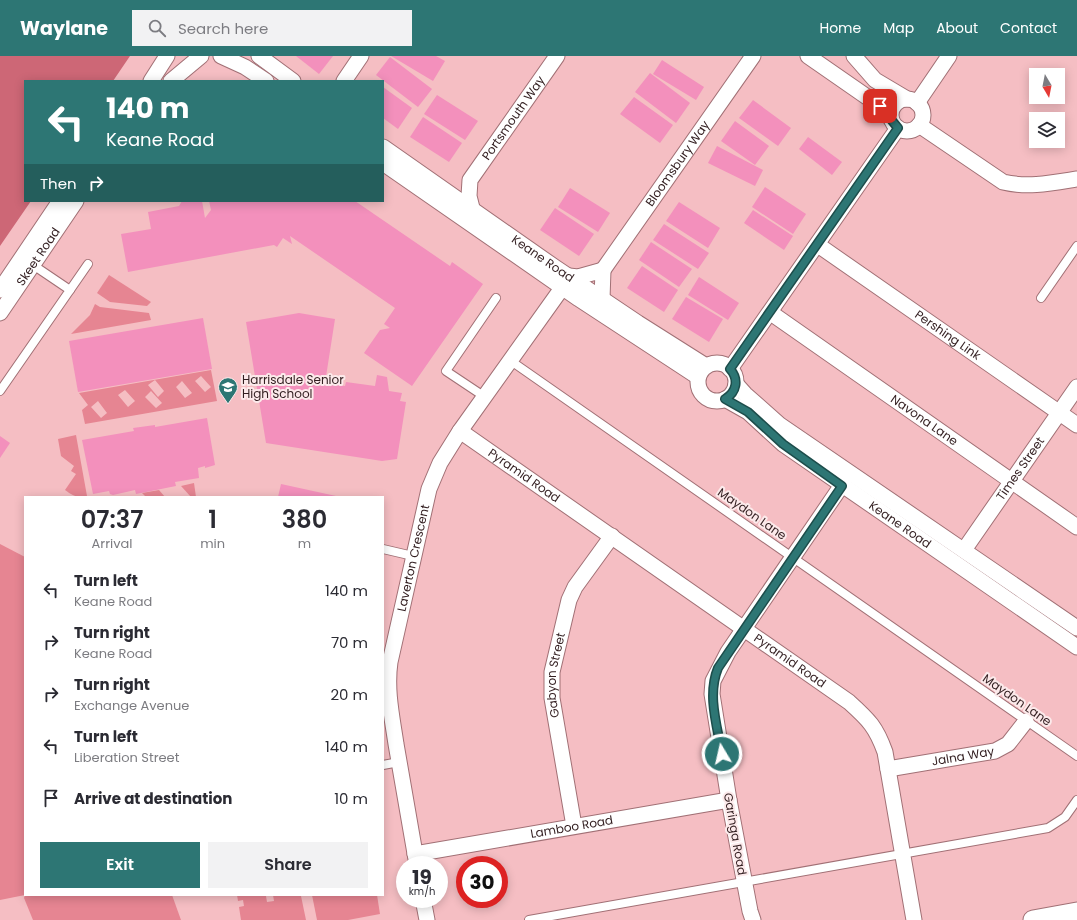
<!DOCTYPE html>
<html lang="en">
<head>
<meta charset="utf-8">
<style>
  :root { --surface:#fff; --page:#f2f2f3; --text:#2b2b33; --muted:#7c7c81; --accent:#2d7674 }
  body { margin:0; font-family:Poppins,sans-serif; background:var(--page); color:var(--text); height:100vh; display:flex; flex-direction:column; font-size:15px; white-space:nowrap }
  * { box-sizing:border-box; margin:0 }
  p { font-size:13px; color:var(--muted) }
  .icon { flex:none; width:22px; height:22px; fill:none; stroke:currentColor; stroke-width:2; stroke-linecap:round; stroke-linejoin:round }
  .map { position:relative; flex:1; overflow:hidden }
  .details { position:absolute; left:24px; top:440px; width:360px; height:400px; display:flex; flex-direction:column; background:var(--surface); border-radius:0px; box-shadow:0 2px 10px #0003 }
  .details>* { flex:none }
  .top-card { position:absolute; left:24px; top:24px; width:360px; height:122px; border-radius:0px; box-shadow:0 2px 10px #0003; background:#2d7674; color:#fff; overflow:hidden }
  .needle { width:26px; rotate:170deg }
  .controls { position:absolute; left:1029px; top:12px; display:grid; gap:8px }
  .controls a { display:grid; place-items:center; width:36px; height:36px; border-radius:0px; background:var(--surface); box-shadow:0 2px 10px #0003; font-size:20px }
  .speed { position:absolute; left:396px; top:800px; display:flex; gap:8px; font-size:20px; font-weight:700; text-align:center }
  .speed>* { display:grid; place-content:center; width:52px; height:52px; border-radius:50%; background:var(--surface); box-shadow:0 2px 10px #0003; line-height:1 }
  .speed small { font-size:10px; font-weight:400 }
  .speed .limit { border:6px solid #d22; background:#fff; color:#111 }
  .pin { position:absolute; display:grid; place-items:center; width:34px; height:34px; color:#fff; margin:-17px; border-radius:8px; box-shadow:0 2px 6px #0006 }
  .me { position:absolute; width:44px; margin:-22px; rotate:351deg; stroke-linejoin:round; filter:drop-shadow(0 0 3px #0008) }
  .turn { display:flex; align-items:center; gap:14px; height:84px; padding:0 16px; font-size:18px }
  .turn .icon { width:52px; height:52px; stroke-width:2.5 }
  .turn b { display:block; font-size:28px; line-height:34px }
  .then { display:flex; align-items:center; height:38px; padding:0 16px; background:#0003; gap:8px; font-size:15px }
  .eta { display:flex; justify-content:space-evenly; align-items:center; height:68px; text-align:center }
  .eta b { font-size:24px; font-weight:600; line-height:28px }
  .action { display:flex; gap:8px; margin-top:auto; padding:8px 16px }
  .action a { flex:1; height:46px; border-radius:0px; background:var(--accent); color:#fff; font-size:16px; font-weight:600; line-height:46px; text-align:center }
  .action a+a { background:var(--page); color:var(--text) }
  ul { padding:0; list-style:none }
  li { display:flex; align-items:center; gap:12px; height:52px; padding:0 16px }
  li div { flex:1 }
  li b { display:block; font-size:15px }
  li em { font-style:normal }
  header { display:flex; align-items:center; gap:24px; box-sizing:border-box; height:56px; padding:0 20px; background:var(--accent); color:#fff }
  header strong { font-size:19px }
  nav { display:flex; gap:22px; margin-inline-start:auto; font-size:14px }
  .search { width:280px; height:36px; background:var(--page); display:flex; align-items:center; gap:10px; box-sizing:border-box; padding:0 14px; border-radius:0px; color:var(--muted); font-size:15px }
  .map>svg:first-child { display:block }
  .green { fill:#e68592; fill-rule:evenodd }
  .forest { fill:#cd6776 }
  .building { fill:#f390bc }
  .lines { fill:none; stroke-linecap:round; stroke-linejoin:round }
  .service-casing { stroke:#a17075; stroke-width:10 }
  .minor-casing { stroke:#a17075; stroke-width:17 }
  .tertiary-casing { stroke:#a17075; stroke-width:21 }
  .service { stroke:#fff; stroke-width:8 }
  .minor { stroke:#fff; stroke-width:15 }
  .tertiary { stroke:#fff; stroke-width:19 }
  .route-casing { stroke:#1d4d4b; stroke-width:10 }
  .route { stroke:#2d7674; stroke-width:7 }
  .labels { text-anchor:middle; stroke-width:4; stroke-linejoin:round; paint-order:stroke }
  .street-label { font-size:12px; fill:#321e20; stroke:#fceaeb }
  .poi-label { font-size:12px; fill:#321e20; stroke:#fceaeb; text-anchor:start }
</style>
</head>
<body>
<header>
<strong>Waylane</strong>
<div class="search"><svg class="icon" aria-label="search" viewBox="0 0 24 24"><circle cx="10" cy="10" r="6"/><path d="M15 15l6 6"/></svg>Search here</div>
<nav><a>Home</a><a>Map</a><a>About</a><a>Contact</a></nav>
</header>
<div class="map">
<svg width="1077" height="864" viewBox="0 0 1077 864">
  <rect width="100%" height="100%" fill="#f5bec3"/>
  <g class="green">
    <path d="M 109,219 L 151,246 L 147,250 L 110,246 L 97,237 Z"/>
    <path d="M 95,248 L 100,251 L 149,257 L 151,264 L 71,278 L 90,259 Z"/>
    <path d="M 211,314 L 217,345 L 85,368 L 82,354 L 88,349 L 79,337 ZM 201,320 L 211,331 L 205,336 L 195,325 ZM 155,324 L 164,335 L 158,341 L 148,329 ZM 182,325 L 192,337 L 185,342 L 176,331 ZM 125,334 L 135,345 L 128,351 L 118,339 ZM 151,335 L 162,347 L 156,352 L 145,341 ZM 98,345 L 107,357 L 101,362 L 91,351 Z"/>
    <path d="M 76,379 L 87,440 C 77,442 73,440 65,434 L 76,418 L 71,415 L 74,410 L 61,400 L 58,383 Z"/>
    <path d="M 194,427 L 196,441 L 191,441 L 181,430 Z"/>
    <path d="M 159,434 L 165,441 L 146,441 L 142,437 Z"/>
    <path d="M 0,488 L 25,501 L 25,839 L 0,844 Z"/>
    <path d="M 25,839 L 172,839 L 181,864 L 33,864 L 24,842 Z"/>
    <path d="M 237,839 L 269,839 L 266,840 L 267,846 L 274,845 L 273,839 L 301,840 L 306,864 L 241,864 L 239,851 L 244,850 L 243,844 L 238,845 Z"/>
    <path d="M 312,839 L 377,839 L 380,858 L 348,864 L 317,864 Z"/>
  </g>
  <path class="forest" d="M 0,0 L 130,0 L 113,25 L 25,25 L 25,145 L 31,145 L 0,190 Z"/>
  <g class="building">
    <path d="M 296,0 L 333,0 L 319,18 Z"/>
    <path d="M 391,0 L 436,0 L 445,5 L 433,25 Z"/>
    <path d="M 390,1 L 432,33 L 418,51 L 376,19 Z"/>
    <path d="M 662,4 L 704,31 L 696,44 L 653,18 Z"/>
    <path d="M 650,17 L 690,47 L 676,67 L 635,36 Z"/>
    <path d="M 383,31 L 412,52 L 398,73 L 383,62 Z"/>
    <path d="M 437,39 L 478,65 L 465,84 L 424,58 Z"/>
    <path d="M 634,41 L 673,69 L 660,87 L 620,58 Z"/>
    <path d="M 753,44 L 791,72 L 778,90 L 739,62 Z"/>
    <path d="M 423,61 L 462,87 L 449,106 L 410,81 Z"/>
    <path d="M 735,65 L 769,90 L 755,109 L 721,85 Z"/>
    <path d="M 808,81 L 842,106 L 832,119 L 799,93 Z"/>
    <path d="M 717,90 L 763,114 L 755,130 L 708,107 Z"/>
    <path d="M 765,131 L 806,158 L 793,178 L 752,151 Z"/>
    <path d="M 570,132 L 610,157 L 598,176 L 558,151 Z"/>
    <path d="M 182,145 L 202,145 L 205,162 L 211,154 L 209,145 L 355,145 L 450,210 L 452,206 L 483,228 L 412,330 L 364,297 L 380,274 L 390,272 L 384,268 L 395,252 L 290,180 L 292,188 L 283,182 L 277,191 L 274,189 L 128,216 L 121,178 L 151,173 L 148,156 L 179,150 Z"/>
    <path d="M 679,146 L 720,172 L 708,192 L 666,165 Z"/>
    <path d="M 555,152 L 594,178 L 579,200 L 540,174 Z"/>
    <path d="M 753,154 L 793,180 L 784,194 L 744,167 Z"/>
    <path d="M 664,168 L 709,197 L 698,213 L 653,184 Z"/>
    <path d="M 651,186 L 692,213 L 679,231 L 639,204 Z"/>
    <path d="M 642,210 L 678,234 L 664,256 L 627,232 Z"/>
    <path d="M 699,221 L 739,247 L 728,264 L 688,239 Z"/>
    <path d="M 686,241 L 723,263 L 709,286 L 672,263 Z"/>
    <path d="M 299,257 L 335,263 L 325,327 L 345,330 L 346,326 L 375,330 L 377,319 L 387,321 L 389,335 L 402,337 L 400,345 L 406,346 L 397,403 L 382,405 L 266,387 L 246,266 Z"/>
    <path d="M 203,262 L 212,313 L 78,336 L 69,285 Z"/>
    <path d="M 207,362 L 215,409 L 205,412 L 205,410 L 198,412 L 199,422 L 175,426 L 176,430 L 136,438 L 135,434 L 113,439 L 110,438 L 109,435 L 93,438 L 82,384 L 134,375 L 133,372 L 155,369 L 155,371 Z"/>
    <path d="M 0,380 L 10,387 L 0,402 Z"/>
    <path d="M 281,428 L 336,440 L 336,441 L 278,441 Z"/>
  </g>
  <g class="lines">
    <g class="service-casing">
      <g id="service">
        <path d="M 70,234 L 88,208"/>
        <path d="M 1041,242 L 1077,190"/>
        <path d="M 511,305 L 1077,700"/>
        <path d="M 0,335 L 70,234 L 33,209"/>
        <path d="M 485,341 L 446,315 L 496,242"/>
        <path d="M 383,493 L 413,500"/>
        <path d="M 383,709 L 399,706"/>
        <path d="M 529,864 L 1048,772 L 1065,761 L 1077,744"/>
      </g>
    </g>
    <g class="minor-casing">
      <g id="minor">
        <path d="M 221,0 L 245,11 L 266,25"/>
        <path d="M 259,0 L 293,25"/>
        <path d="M 808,0 L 880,50 L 891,63"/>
        <path d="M 854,0 L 875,24 L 907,43"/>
        <path d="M 151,25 L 167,0"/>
        <path d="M 171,25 L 201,0"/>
        <path d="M 344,25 L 361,0"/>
        <circle cx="907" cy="59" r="16"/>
        <path d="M 917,47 L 949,0"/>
        <path d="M 919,69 L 1003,126 C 1028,132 1052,127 1077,123"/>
        <path id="s1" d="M 383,91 L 556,212 L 638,267 L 706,310"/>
        <path d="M 383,107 L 579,243 L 698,321"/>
        <path id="s2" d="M 472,152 L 469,140 L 470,124 L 557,0"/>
        <path id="s3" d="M 818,189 L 1077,369"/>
        <path id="s4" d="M 603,214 L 753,0"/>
        <path d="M 569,220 L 578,221 L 603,214 L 602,243"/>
        <path d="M 0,234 L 60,145"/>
        <path id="s5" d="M 0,257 L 76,145"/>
        <path id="s6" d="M 771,257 L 1077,471"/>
        <circle cx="717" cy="326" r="19"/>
        <path d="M 730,313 L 898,72"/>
        <path d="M 736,328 L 745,338 L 780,369 L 1077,572"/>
        <path id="s7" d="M 725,343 L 748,356 L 783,388 L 1077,591"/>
        <path id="s8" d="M 460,375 L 849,646 C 869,664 876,671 885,696 L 914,864"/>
        <path id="s9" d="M 964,494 L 1077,331"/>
        <path id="s10" d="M 888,713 L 995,695 L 1008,688 L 1026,665"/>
        <path id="s11" d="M 574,770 L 552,642 L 552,616 L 569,544 L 575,531 L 612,480"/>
        <path id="s12" d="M 415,798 L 729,744"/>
        <path id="s13" d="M 417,809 C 410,769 403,729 396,688 C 392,661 386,634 390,606 L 429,433 L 440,407 L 460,375 L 562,232"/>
        <path d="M 423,843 L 427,864"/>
        <path d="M 753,864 L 750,855 L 729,744 L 712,638 L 713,625 L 728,596 L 842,429"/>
      </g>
    </g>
    <g class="tertiary-casing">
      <path id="tertiary" d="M 1033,864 L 1077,856"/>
    </g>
    <use href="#service" class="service"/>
    <use href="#minor" class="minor"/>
    <use href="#tertiary" class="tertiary"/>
  </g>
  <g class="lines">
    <g class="route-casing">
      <path id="route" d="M 722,698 C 717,669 707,639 718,612 L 842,430 L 783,388 L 748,356 L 725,343 C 737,336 739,323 730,313 L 898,72 L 880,50"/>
    </g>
    <use href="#route" class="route"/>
  </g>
  <defs>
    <g id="school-pin" transform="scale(1)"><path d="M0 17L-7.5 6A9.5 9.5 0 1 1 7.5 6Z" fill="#2d7674" stroke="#fceaeb"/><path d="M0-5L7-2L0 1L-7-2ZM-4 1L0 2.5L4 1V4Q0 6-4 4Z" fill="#fff"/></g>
  </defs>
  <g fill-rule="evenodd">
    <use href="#school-pin" x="228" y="331"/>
  </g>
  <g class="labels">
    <g class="street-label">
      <text dy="4" stroke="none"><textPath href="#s2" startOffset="104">Portsmouth Way</textPath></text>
      <text dy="4" stroke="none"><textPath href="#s4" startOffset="130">Bloomsbury Way</textPath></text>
      <text dy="4" stroke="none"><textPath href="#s5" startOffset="68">Skeet Road</textPath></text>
      <text dy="4" stroke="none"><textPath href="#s1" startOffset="195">Keane Road</textPath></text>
      <text dy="4" stroke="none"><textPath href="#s3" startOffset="158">Pershing Link</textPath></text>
      <text dy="4" stroke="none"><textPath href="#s6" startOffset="187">Navona Lane</textPath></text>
      <text dy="4" stroke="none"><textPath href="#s9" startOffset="99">Times Street</textPath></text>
      <text dy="4" stroke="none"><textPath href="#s8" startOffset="78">Pyramid Road</textPath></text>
      <text transform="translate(752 458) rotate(35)" y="4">Maydon Lane</text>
      <text dy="4" stroke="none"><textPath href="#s7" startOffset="216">Keane Road</textPath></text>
      <text dy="4" stroke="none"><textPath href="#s13" startOffset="312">Laverton Crescent</textPath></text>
      <text dy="4" stroke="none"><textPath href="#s8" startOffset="402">Pyramid Road</textPath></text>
      <text dy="4" stroke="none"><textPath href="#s11" startOffset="153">Gabyon Street</textPath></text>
      <text transform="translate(1017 644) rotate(35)" y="4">Maydon Lane</text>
      <text dy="4" stroke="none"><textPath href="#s10" startOffset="76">Jalna Way</textPath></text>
      <text dy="4" stroke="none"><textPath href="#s12" startOffset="159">Lamboo Road</textPath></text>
      <text transform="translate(735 778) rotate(80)" y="4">Garinga Road</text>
    </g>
    <g class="poi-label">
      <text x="242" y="328">Harrisdale Senior<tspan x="242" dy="14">High School</tspan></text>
    </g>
  </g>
</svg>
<div class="controls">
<a><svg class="needle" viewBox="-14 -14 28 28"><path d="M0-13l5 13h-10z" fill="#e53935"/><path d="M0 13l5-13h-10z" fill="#7c7c81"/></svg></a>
<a><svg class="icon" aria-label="layers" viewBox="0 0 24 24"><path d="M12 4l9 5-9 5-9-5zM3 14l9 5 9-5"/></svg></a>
</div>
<div class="speed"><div>19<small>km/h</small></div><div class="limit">30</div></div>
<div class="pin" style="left:880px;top:50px;background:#d93025"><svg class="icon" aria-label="arrive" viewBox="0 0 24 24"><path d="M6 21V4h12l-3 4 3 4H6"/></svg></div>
<svg class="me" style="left:722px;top:698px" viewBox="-20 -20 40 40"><circle r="17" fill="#2d7674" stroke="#fff" stroke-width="3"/><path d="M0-11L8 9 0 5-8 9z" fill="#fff"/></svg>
<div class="top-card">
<div class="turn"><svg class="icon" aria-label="left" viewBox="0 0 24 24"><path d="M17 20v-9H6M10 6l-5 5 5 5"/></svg><div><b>140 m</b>Keane Road</div></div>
<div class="then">Then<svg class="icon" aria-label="right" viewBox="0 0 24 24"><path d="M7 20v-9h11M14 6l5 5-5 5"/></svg></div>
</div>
<section class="details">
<div class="eta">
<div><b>07:37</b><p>Arrival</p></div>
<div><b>1</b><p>min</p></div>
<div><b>380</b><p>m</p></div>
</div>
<ul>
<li><svg class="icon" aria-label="left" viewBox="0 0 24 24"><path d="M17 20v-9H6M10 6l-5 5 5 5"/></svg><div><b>Turn left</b><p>Keane Road</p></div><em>140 m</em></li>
<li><svg class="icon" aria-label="right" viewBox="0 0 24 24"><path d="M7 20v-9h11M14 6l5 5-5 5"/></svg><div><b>Turn right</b><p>Keane Road</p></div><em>70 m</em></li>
<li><svg class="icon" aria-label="right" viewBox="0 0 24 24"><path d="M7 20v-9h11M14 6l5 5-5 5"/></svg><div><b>Turn right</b><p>Exchange Avenue</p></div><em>20 m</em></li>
<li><svg class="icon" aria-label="left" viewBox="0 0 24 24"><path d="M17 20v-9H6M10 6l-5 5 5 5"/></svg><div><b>Turn left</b><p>Liberation Street</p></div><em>140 m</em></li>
<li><svg class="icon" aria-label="arrive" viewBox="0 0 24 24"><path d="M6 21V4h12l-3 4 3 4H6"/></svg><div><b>Arrive at destination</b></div><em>10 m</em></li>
</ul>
<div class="action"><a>Exit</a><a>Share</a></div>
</section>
</div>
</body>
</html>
